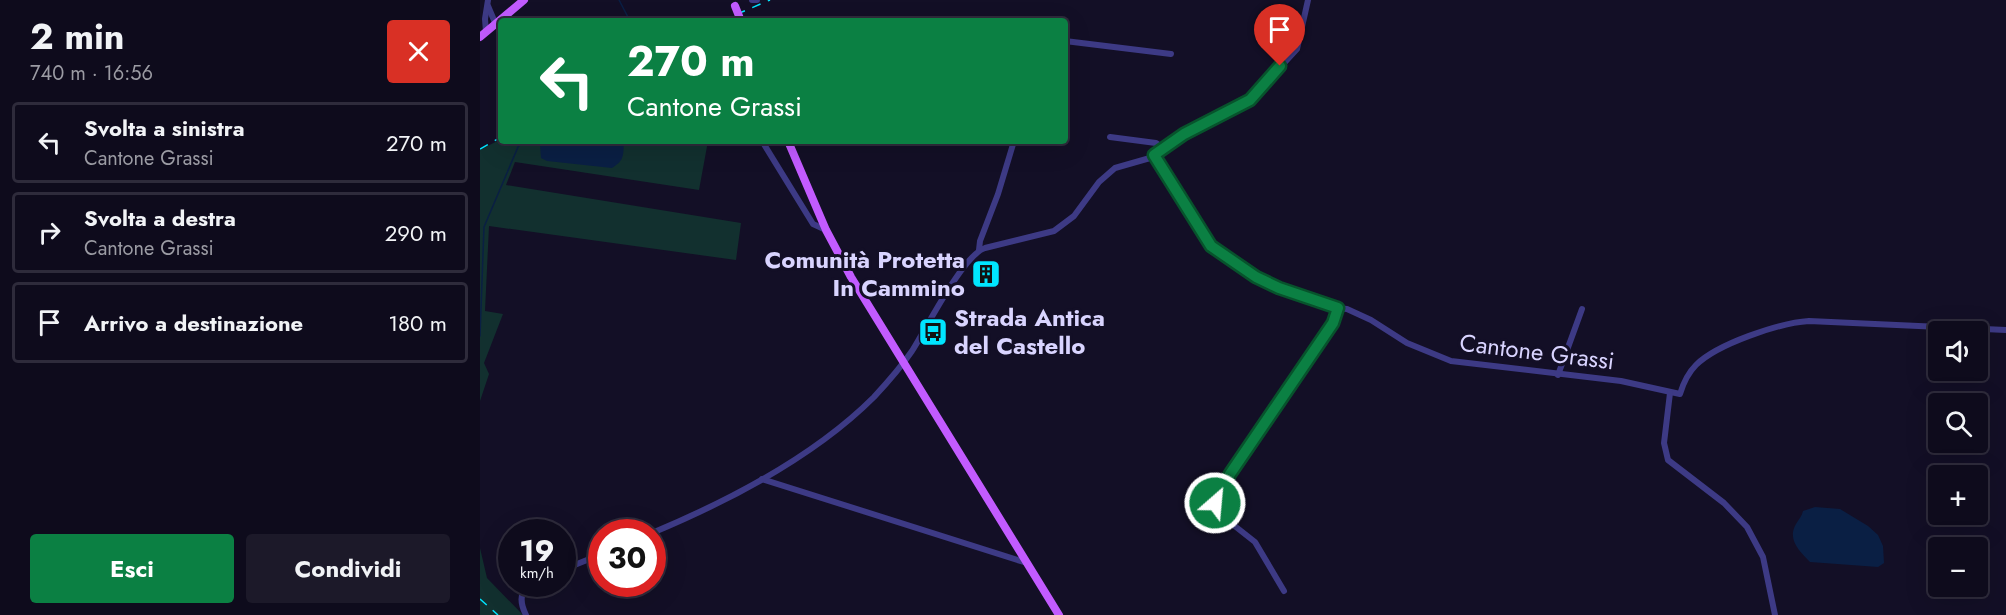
<!DOCTYPE html>
<html lang="it">
<head>
<meta charset="utf-8">
<style>
  :root { --surface:#0e0b1c; --page:#1c1929; --text:#f1f3f6; --muted:#9b9ba3; --line:#2e2b3b; --accent:#0b8043 }
  body { margin:0; font-family:Jost,sans-serif; background:var(--page); color:var(--text); height:100vh; display:flex; flex-direction:column; font-size:22px; white-space:nowrap }
  * { box-sizing:border-box; margin:0 }
  p { font-size:20px; color:var(--muted) }
  .icon { flex:none; width:33px; height:33px; fill:none; stroke:currentColor; stroke-width:2; stroke-linecap:round; stroke-linejoin:round }
  .map { position:relative; flex:1; overflow:hidden }
  .panel { display:flex; flex-direction:column; background:var(--surface); width:480px }
  .panel>* { flex:none }
  .top-card { position:absolute; left:18px; top:18px; width:570px; height:126px; border-radius:6px; box-shadow:0 6px 24px #0002,0 0 0 2px var(--line); background:#0b8043; color:#fff; overflow:hidden }
  .controls { position:absolute; left:1448px; top:321px; display:grid; gap:12px }
  .controls a { display:grid; place-items:center; width:60px; height:60px; border-radius:6px; background:var(--surface); box-shadow:0 6px 24px #0002,0 0 0 2px var(--line); font-size:30px }
  .speed { position:absolute; left:18px; top:519px; display:flex; gap:12px; font-size:30px; font-weight:700; text-align:center }
  .speed>* { display:grid; place-content:center; width:78px; height:78px; border-radius:50%; background:var(--surface); box-shadow:0 6px 24px #0002,0 0 0 2px var(--line); line-height:1 }
  .speed small { font-size:15px; font-weight:400 }
  .speed .limit { border:9px solid #d22; background:#fff; color:#111 }
  .pin { position:absolute; display:grid; place-items:center; width:51px; height:51px; color:#fff; margin:-62px -26px; border-radius:50% 50% 50% 0; rotate:-45deg; box-shadow:0 0 6px #0007 }
  .pin .icon { rotate:45deg }
  .me { position:absolute; width:66px; margin:-33px; rotate:27deg; stroke-linejoin:round; filter:drop-shadow(0 0 4px #0008) }
  .turn { display:flex; align-items:center; gap:21px; height:126px; padding:0 30px; font-size:27px }
  .turn .icon { width:78px; height:78px; stroke-width:2.5 }
  .turn b { display:block; font-size:42px; line-height:51px }
  .round { display:grid; place-items:center; flex:none; width:63px; height:63px; border-radius:6px; background:var(--page) }
  .summary { display:flex; align-items:center; justify-content:space-between; height:102px; padding:0 30px }
  h1 { font-size:36px; font-weight:700; line-height:45px }
  .action { display:flex; gap:12px; margin-top:auto; padding:12px 30px }
  .action a { flex:1; height:69px; border-radius:6px; background:var(--accent); color:#fff; font-size:24px; font-weight:700; line-height:69px; text-align:center }
  .action a+a { background:var(--page); color:var(--text) }
  ul { padding:0; list-style:none }
  li { display:flex; align-items:center; gap:18px; height:81px; margin:0 12px 9px; padding:0 18px; border:3px solid var(--line); border-radius:6px }
  li div { flex:1 }
  li b { display:block; font-size:22px }
  li em { font-style:normal }
  main { display:flex; flex:1; min-height:0 }
  .map>svg:first-child { display:block }
  .green { fill:#12302f }
  .water { fill:#0a1f44 }
  .lines { fill:none; stroke-linecap:round; stroke-linejoin:round }
  .stream { stroke:#0a1f44; stroke-width:1.5 }
  .minor { stroke:#3d3a85; stroke-width:6 }
  .major { stroke:#c25bff; stroke-width:8 }
  .rail { stroke:#00e5ff; stroke-width:1.5; stroke-dasharray:9 8; stroke-linecap:butt }
  .major-bridge { stroke:#c25bff; stroke-width:8 }
  .route-casing { stroke:#07532c; stroke-width:15 }
  .route { stroke:#0b8043; stroke-width:10 }
  .labels { text-anchor:middle; stroke-width:6; stroke-linejoin:round; paint-order:stroke }
  .poi-label { font-size:24px; font-weight:bold; fill:#d9d4ff; stroke:#130f26; text-anchor:end }
  .street-label { font-size:24px; fill:#d9d4ff; stroke:#130f26 }
</style>
</head>
<body>
<main>
<section class="panel">
<div class="summary"><div><h1>2 min</h1><p>740 m · 16:56</p></div><a class="round" style="background:#d93025;color:#fff"><svg class="icon" aria-label="close" viewBox="0 0 24 24"><path d="M6 6l12 12M18 6L6 18"/></svg></a></div>
<ul>
<li><svg class="icon" aria-label="left" viewBox="0 0 24 24"><path d="M17 20v-9H6M10 6l-5 5 5 5"/></svg><div><b>Svolta a sinistra</b><p>Cantone Grassi</p></div><em>270 m</em></li>
<li><svg class="icon" aria-label="right" viewBox="0 0 24 24"><path d="M7 20v-9h11M14 6l5 5-5 5"/></svg><div><b>Svolta a destra</b><p>Cantone Grassi</p></div><em>290 m</em></li>
<li><svg class="icon" aria-label="arrive" viewBox="0 0 24 24"><path d="M6 21V4h12l-3 4 3 4H6"/></svg><div><b>Arrivo a destinazione</b></div><em>180 m</em></li>
</ul>
<div class="action"><a>Esci</a><a>Condividi</a></div>
</section>
<div class="map">
<svg width="1526" height="615" viewBox="0 0 1526 615">
  <rect width="100%" height="100%" fill="#130f26"/>
  <g class="green">
    <path d="M 21,139 L 21,141 L 228,141 L 219,190 L 35,162 L 26,185 L 261,223 L 256,260 L 9,226 L 5,311 L 23,314 L 4,363 L 9,374 L 0,401 L 0,150 Z"/>
    <path d="M 0,548 L 7,578 L 43,615 L 0,615 Z"/>
  </g>
  <g class="water">
    <path d="M 66,141 L 144,141 C 143,155 145,160 132,168 L 67,161 L 61,158 L 60,145 Z"/>
    <path d="M 1335,507 L 1360,509 L 1388,526 L 1398,535 L 1403,546 L 1404,563 L 1398,567 L 1330,562 C 1319,551 1307,539 1316,524 C 1319,519 1322,516 1323,511 Z"/>
  </g>
  <g class="lines">
    <g class="stream">
      <path d="M 139,0 L 150,21"/>
      <path d="M 0,336 L 4,227 L 38,147 L 43,141"/>
    </g>
    <g class="minor">
      <path d="M 272,0 L 277,0"/>
      <path d="M 8,6 L 16,25"/>
      <path d="M 6,32 L 5,19 L 8,0"/>
      <path d="M 585,41 L 691,54"/>
      <path d="M 630,137 L 676,143 L 683,148"/>
      <path d="M 282,141 L 333,224 L 346,230"/>
      <path d="M 674,155 L 731,246 C 773,280 808,291 858,308 L 867,309 L 891,320 L 927,343 L 971,361 L 1141,381 L 1200,394 C 1203,384 1208,373 1216,365 C 1237,344 1299,323 1329,321 L 1526,330"/>
      <path d="M 499,250 L 500,241 L 518,194 L 534,141"/>
      <path d="M 1078,375 L 1102,309"/>
      <path d="M 1190,393 L 1184,443 L 1188,460 L 1244,503 L 1267,527 L 1283,557 L 1295,615"/>
      <path d="M 282,479 L 547,563"/>
      <path d="M 172,533 C 251,500 334,457 394,397 C 407,383 421,367 432,351 C 446,329 483,255 505,248 L 574,231 L 594,216 L 619,182 L 635,168 L 670,158 L 704,134 L 770,100 L 817,49 L 828,0"/>
      <path d="M 82,570 L 122,554"/>
      <path d="M 804,591 L 775,542 L 737,512 L 735,503 L 750,474 L 853,323 L 858,308"/>
      <path d="M 46,615 C 40,603 39,591 51,584"/>
    </g>
    <g class="major">
      <path d="M 0,37 L 44,0"/>
      <path d="M 308,141 L 346,230 L 371,277 L 579,615"/>
    </g>
    <g class="rail">
      <path d="M 241,21 L 290,0"/>
      <path d="M 0,149 L 21,137"/>
      <path d="M 0,599 L 18,615"/>
    </g>
    <path class="major-bridge" d="M 255,6 L 261,21"/>
  </g>
  <g class="lines">
    <g class="route-casing">
      <path id="route" d="M 735,503 L 750,474 L 853,323 L 858,308 L 799,288 L 776,277 L 731,246 L 674,155 L 704,134 L 770,100 L 800,66"/>
    </g>
    <use href="#route" class="route"/>
  </g>
  <defs>
    <g id="building-square" transform="scale(1.5)"><rect x="-9" y="-9" width="18" height="18" rx="4" fill="#00e5ff" stroke="#130f26"/><path d="M-4-6H4V6H1V3H-1V6H-4ZM-2.5-4.3h1.7v1.8h-1.7ZM.8-4.3h1.7v1.8H.8ZM-2.5-1h1.7V.8h-1.7ZM.8-1h1.7V.8H.8Z" fill="#111"/></g>
    <g id="bus-square" transform="scale(1.5)"><rect x="-9" y="-9" width="18" height="18" rx="4" fill="#00e5ff" stroke="#130f26"/><path d="M-5-6H5V4H4V6H2V4H-2V6H-4V4H-5ZM-3.5-4V0h7V-4ZM-3.5 1.2v1.5H-2V1.2ZM2 1.2v1.5H3.5V1.2Z" fill="#111"/></g>
  </defs>
  <g fill-rule="evenodd">
    <use href="#building-square" x="506" y="274"/>
    <use href="#bus-square" x="453" y="332"/>
  </g>
  <g class="labels">
    <g class="poi-label">
      <text x="485" y="268">Comunità Protetta<tspan x="485" dy="28">In Cammino</tspan></text>
      <text x="474" y="326" text-anchor="start">Strada Antica<tspan x="474" dy="28">del Castello</tspan></text>
    </g>
    <g class="street-label">
      <text transform="translate(1057 352) rotate(7)" y="8">Cantone Grassi</text>
    </g>
  </g>
</svg>
<div class="controls">
<a><svg class="icon" aria-label="sound" viewBox="0 0 24 24"><path d="M4 9h4l5-4v14l-5-4H4zM17 9q2 3 0 6"/></svg></a>
<a><svg class="icon" aria-label="search" viewBox="0 0 24 24"><circle cx="10" cy="10" r="6"/><path d="M15 15l6 6"/></svg></a>
<a>+</a>
<a>−</a>
</div>
<div class="speed"><div>19<small>km/h</small></div><div class="limit">30</div></div>
<div class="pin" style="left:800px;top:66px;background:#d93025"><svg class="icon" aria-label="arrive" viewBox="0 0 24 24"><path d="M6 21V4h12l-3 4 3 4H6"/></svg></div>
<svg class="me" style="left:735px;top:503px" viewBox="-20 -20 40 40"><circle r="17" fill="#0b8043" stroke="#fff" stroke-width="3"/><path d="M0-11L8 9 0 5-8 9z" fill="#fff"/></svg>
<div class="top-card">
<div class="turn"><svg class="icon" aria-label="left" viewBox="0 0 24 24"><path d="M17 20v-9H6M10 6l-5 5 5 5"/></svg><div><b>270 m</b>Cantone Grassi</div></div>
</div>
</div>
</main>
</body>
</html>
